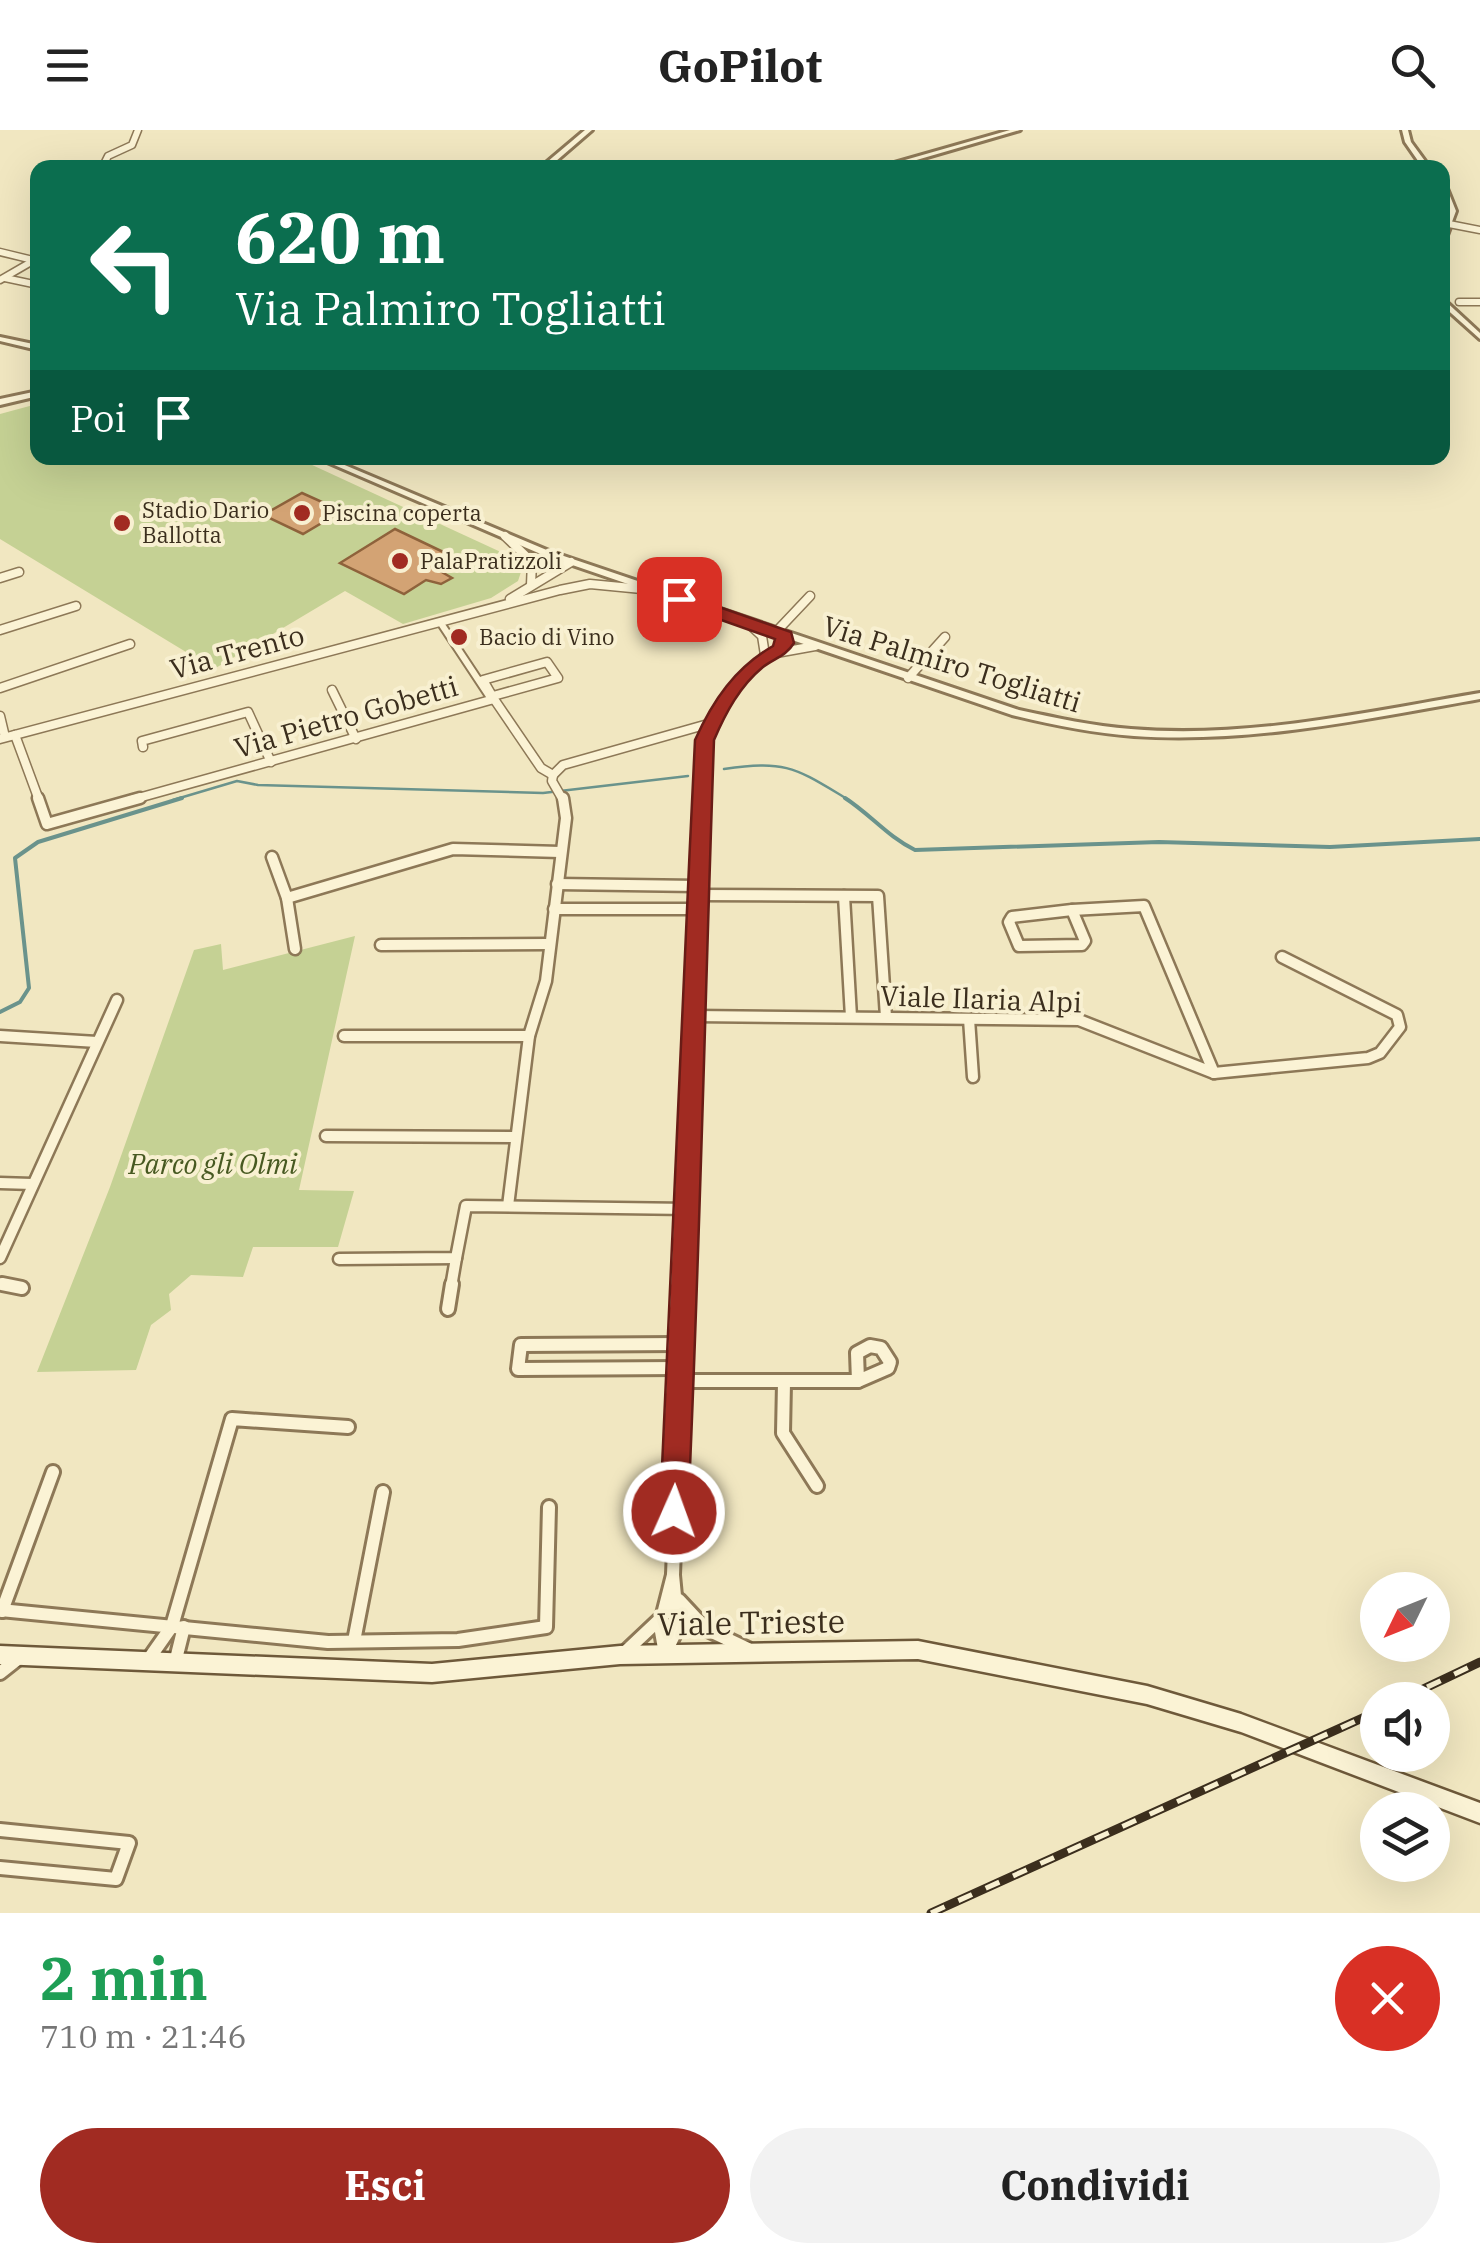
<!DOCTYPE html>
<html lang="it">
<head>
<meta charset="utf-8">
<style>
  :root { --surface:#fff; --page:#f2f2f2; --text:#222; --muted:#767676; --accent:#a12b22 }
  body { margin:0; font-family:"IBM Plex Serif",serif; background:var(--page); color:var(--text); height:100vh; display:flex; flex-direction:column; font-size:38px; white-space:nowrap }
  * { box-sizing:border-box; margin:0 }
  p { font-size:32px; color:var(--muted) }
  .icon { flex:none; width:55px; height:55px; fill:none; stroke:currentColor; stroke-width:2; stroke-linecap:round; stroke-linejoin:round }
  .map { position:relative; height:1783px; overflow:hidden }
  .side { display:flex; flex-direction:column; background:var(--surface); flex:1 }
  .side>* { flex:none }
  .hud { position:absolute; left:30px; top:30px; width:1420px; height:305px; border-radius:20px; box-shadow:0 10px 40px #0002; background:#0b6e4f; color:#fff; overflow:hidden }
  .needle { width:65px; rotate:227deg }
  .buttons { position:absolute; left:1360px; top:1442px; display:grid; gap:20px }
  .buttons a { display:grid; place-items:center; width:90px; height:90px; border-radius:50%; background:var(--surface); box-shadow:0 10px 40px #0002; font-size:50px }
  .pin { position:absolute; display:grid; place-items:center; width:85px; height:85px; color:#fff; margin:-42px; border-radius:20px; box-shadow:0 5px 15px #0006 }
  .me { position:absolute; width:110px; margin:-55px; rotate:2deg; stroke-linejoin:round; filter:drop-shadow(0 0 8px #0008) }
  .turn { display:flex; align-items:center; gap:35px; height:210px; padding:0 40px; font-size:45px }
  .turn .icon { width:130px; height:130px; stroke-width:2.5 }
  .turn b { display:block; font-size:70px; line-height:85px }
  .then { display:flex; align-items:center; height:95px; padding:0 40px; background:#0003; gap:20px; font-size:38px }
  .round { display:grid; place-items:center; flex:none; width:105px; height:105px; border-radius:52px; background:var(--page) }
  .headline { display:flex; align-items:center; justify-content:space-between; height:170px; padding:0 40px }
  h1 { font-size:60px; font-weight:700; line-height:75px; color:#1e9e55 }
  .cta { display:flex; gap:20px; margin-top:auto; padding:20px 40px }
  .cta a { flex:1; height:115px; border-radius:60px; background:var(--accent); color:#fff; font-size:40px; font-weight:700; line-height:115px; text-align:center }
  .cta a+a { background:var(--page); color:var(--text) }
  header { display:flex; justify-content:space-between; align-items:center; height:130px; padding:0 40px; background:var(--surface); font-size:45px; font-weight:700 }
  .map>svg:first-child { display:block }
  .green { fill:#c5d194 }
  .lines { fill:none; stroke-linecap:round; stroke-linejoin:round }
  .stream-far1 { stroke:#6a938c; stroke-width:2.5 }
  .stream { stroke:#6a938c; stroke-width:4 }
  .building { fill:#d3a374; stroke:#8e623b; stroke-width:2.5 }
  .pedestrian-casing { stroke:#8d7857; stroke-width:10 }
  .minor-far3-casing { stroke:#8d7857; stroke-width:9 }
  .minor-far2-casing { stroke:#8d7857; stroke-width:11 }
  .minor-far1-casing { stroke:#8d7857; stroke-width:15 }
  .minor-casing { stroke:#8d7857; stroke-width:18 }
  .tertiary-casing { stroke:#8d7857; stroke-width:6 }
  .secondary-casing { stroke:#6e593a; stroke-width:5 }
  .pedestrian { stroke:#fbf3d5; stroke-width:6 }
  .minor-far3 { stroke:#fbf3d5; stroke-width:6 }
  .minor-far2 { stroke:#fbf3d5; stroke-width:8 }
  .minor-far1 { stroke:#fbf3d5; stroke-width:10 }
  .minor { stroke:#fbf3d5; stroke-width:12 }
  .tertiary { fill:#fbf3d5; fill-rule:evenodd }
  .secondary { fill:#fbf3d5; fill-rule:evenodd }
  .rail-casing { stroke:#3b2e1d; stroke-width:9 }
  .rail { stroke:#f8f0d1; stroke-width:5; stroke-dasharray:15; stroke-linecap:butt }
  .route { fill:#a12b22; stroke:#691c16; stroke-width:2.5 }
  .poi-dot { fill:#a12b22; stroke:#f8f0d1; stroke-width:4 }
  .labels { text-anchor:middle; stroke-width:8; stroke-linejoin:round; paint-order:stroke }
  .far-poi-label { font-size:22px; fill:#3b2e1d; stroke:#f8f0d1; text-anchor:start }
  .street-label { font-size:28px; fill:#3b2e1d; stroke:#f8f0d1 }
  .park-label { font-size:28px; font-style:italic; fill:#475921; stroke:#f8f0d1 }
  .near-street-label { font-size:32px; fill:#3b2e1d; stroke:#f8f0d1 }
</style>
</head>
<body>
<header><svg class="icon" aria-label="menu" viewBox="0 0 24 24"><path d="M4 6h16M4 12h16M4 18h16"/></svg>GoPilot<svg class="icon" aria-label="search" viewBox="0 0 24 24"><circle cx="10" cy="10" r="6"/><path d="M15 15l6 6"/></svg></header>
<div class="map">
<svg width="1480" height="1783" viewBox="0 0 1480 1783">
  <rect width="100%" height="100%" fill="#f1e7c1"/>
  <g class="green">
    <path d="M 37,274 L 38,328 L 297,328 L 518,430 L 522,439 L 518,451 L 491,468 L 403,494 L 345,461 L 214,539 L 0,409 L 0,284 Z"/>
    <path d="M 355,806 L 299,1060 L 354,1061 L 338,1117 L 253,1117 L 243,1147 L 191,1145 L 169,1164 L 171,1180 L 151,1195 L 136,1240 L 37,1242 L 110,1057 L 194,820 L 221,814 L 223,840 Z"/>
  </g>
  <g class="lines">
    <g class="stream-far1">
      <path d="M 724,639 C 788,630 795,638 849,670"/>
      <path d="M 173,670 L 237,651 L 258,655 L 543,663 L 688,646"/>
    </g>
    <g class="stream">
      <path d="M 845,668 C 870,684 888,707 915,720 L 1159,712 L 1330,717 L 1480,709"/>
      <path d="M 0,882 L 20,872 L 29,858 L 15,728 L 38,712 L 182,668"/>
    </g>
  </g>
  <g class="building">
    <path d="M 302,363 L 342,381 L 303,404 L 263,385 Z"/>
    <path d="M 395,399 L 458,429 L 440,441 L 452,448 L 441,454 L 426,450 L 404,464 L 340,433 Z"/>
  </g>
  <g class="lines">
    <g class="pedestrian-casing">
      <path id="pedestrian" d="M 442,495 L 489,566"/>
    </g>
    <g class="minor-far3-casing">
      <g id="minor-far3">
        <path d="M 102,38 L 108,26 L 132,15 L 138,0"/>
        <path d="M 1449,94 L 1480,100"/>
        <path d="M 0,122 L 37,131"/>
        <path d="M 5,148 L 38,155"/>
        <path d="M 0,150 L 38,128"/>
        <path d="M 1459,172 L 1480,172"/>
      </g>
    </g>
    <g class="minor-far2-casing">
      <g id="minor-far2">
        <path d="M 505,406 L 532,432 L 531,455"/>
        <path d="M 0,448 L 19,442"/>
        <path d="M 510,469 L 571,432"/>
        <path d="M 748,493 L 762,506 L 765,525"/>
        <path d="M 0,500 L 76,476"/>
        <path d="M 775,503 L 810,466"/>
        <path d="M 908,548 L 945,507"/>
        <path d="M 0,558 L 130,514"/>
        <path d="M 332,560 L 356,609"/>
        <path d="M 493,566 L 558,548 L 547,532 L 483,550 L 494,569"/>
        <path d="M 0,586 L 5,607"/>
        <path d="M 15,605 L 39,670"/>
        <path d="M 0,609 L 560,460 L 590,454 L 652,460"/>
        <path d="M 143,617 L 142,611 L 248,582 L 271,632"/>
        <path d="M 553,645 L 563,635 L 708,594"/>
        <path d="M 553,645 L 552,651 L 563,670"/>
        <path d="M 131,670 L 494,569 L 541,638 L 553,645"/>
        <path d="M 703,670 L 705,609 L 720,574 L 765,525 L 815,516"/>
      </g>
    </g>
    <g class="minor-far1-casing">
      <g id="minor-far1">
        <path d="M 38,668 L 47,694 L 140,668"/>
        <path d="M 272,727 L 287,768 L 295,819"/>
        <path d="M 557,754 L 697,756"/>
        <path d="M 697,765 L 878,766 L 886,887"/>
        <path d="M 844,766 L 851,887"/>
        <path d="M 287,768 L 453,719 L 560,722"/>
        <path d="M 554,779 L 696,779"/>
        <path d="M 1072,780 L 1085,811 L 1082,815 L 1019,816 L 1009,792 L 1012,787 Z"/>
        <path d="M 1072,780 L 1144,776 L 1214,943"/>
        <path d="M 381,815 L 548,814"/>
        <path d="M 694,886 L 1079,890 L 1214,943 L 1368,928 L 1380,923 L 1400,897 L 1397,885 L 1282,827"/>
        <path d="M 969,889 L 973,947"/>
        <path d="M 0,906 L 97,912"/>
        <path d="M 344,906 L 529,906"/>
        <path d="M 326,1006 L 514,1007"/>
        <path d="M 0,1053 L 32,1054"/>
        <path d="M 508,1076 L 529,906 L 546,851 L 566,688 L 563,668"/>
        <path d="M 0,1128 L 117,870"/>
        <path d="M 339,1129 L 456,1128 L 466,1076 L 689,1079"/>
        <path d="M 0,1154 L 16,1157"/>
        <path d="M 451,1157 L 456,1128"/>
        <path d="M 684,1157 L 703,668"/>
      </g>
    </g>
    <g class="minor-casing">
      <g id="minor">
        <path d="M 2,1154 L 22,1158"/>
        <path d="M 448,1179 L 452,1154"/>
        <path d="M 870,1216 L 881,1218 L 890,1232 L 888,1238 L 858,1251 L 857,1223 Z"/>
        <path d="M 679,1238 L 518,1239 L 521,1215 L 680,1214"/>
        <path d="M 679,1251 L 858,1251"/>
        <path d="M 784,1253 L 783,1303 L 817,1356"/>
        <path d="M 673,1445 L 678,1497 L 665,1524 L 660,1496 Z"/>
        <path d="M 673,1445 L 684,1154"/>
        <path d="M 679,1470 L 706,1499 L 748,1519"/>
        <path d="M 0,1480 L 328,1512 L 458,1510 L 546,1497 L 549,1377"/>
        <path d="M 2,1481 L 53,1342"/>
        <path d="M 354,1511 L 383,1362"/>
        <path d="M 624,1523 L 659,1490"/>
        <path d="M 146,1533 L 172,1496 L 232,1289 L 348,1297"/>
        <path d="M 175,1533 L 184,1497"/>
        <path d="M 0,1543 L 19,1528"/>
        <path d="M 0,1700 L 129,1713 L 116,1749 L 0,1738"/>
      </g>
    </g>
    <g class="tertiary-casing">
      <g id="tertiary">
        <path d="M 585,0 L 592,0 L 548,38 L 540,38 Z"/>
        <path d="M 1010,0 L 1020,0 L 889,38 L 877,38 Z"/>
        <path d="M 1402,0 L 1408,0 L 1411,12 L 1430,38 L 1423,38 L 1405,12 Z"/>
        <path d="M 1442,54 L 1446,56 L 1456,81 L 1446,108 L 1442,110 L 1442,97 L 1448,81 L 1442,66 Z"/>
        <path d="M 1442,168 L 1480,203 L 1480,209 L 1442,175 Z"/>
        <path d="M 0,207 L 38,215 L 38,220 L 0,211 Z"/>
        <path d="M 38,261 L 38,266 L 0,275 L 0,269 Z"/>
        <path d="M 318,328 L 328,328 L 549,421 L 1019,580 C 1056,588 1093,596 1131,599 C 1248,609 1366,582 1480,563 L 1480,569 C 1366,589 1250,614 1134,606 C 1093,603 1053,595 1012,585 L 543,425 Z"/>
      </g>
    </g>
    <g class="secondary-casing">
      <path id="secondary" d="M 918,1511 L 1147,1556 L 1241,1584 L 1480,1673 L 1480,1693 L 1241,1602 L 1147,1574 L 918,1529 L 620,1534 L 432,1552 L 0,1534 L 0,1516 L 432,1534 L 620,1516 Z"/>
    </g>
    <use href="#pedestrian" class="pedestrian"/>
    <use href="#minor-far3" class="minor-far3"/>
    <use href="#minor-far2" class="minor-far2"/>
    <use href="#minor-far1" class="minor-far1"/>
    <use href="#minor" class="minor"/>
    <use href="#tertiary" class="tertiary"/>
    <use href="#secondary" class="secondary"/>
    <g class="rail-casing">
      <g id="rail">
        <path d="M 1400,1570 L 1480,1532"/>
        <path d="M 931,1783 L 1378,1581"/>
      </g>
    </g>
    <use href="#rail" class="rail"/>
  </g>
  <path class="route" d="M 679,463 L 791,502 L 794,513 C 786,526 775,528 763,537 C 740,556 726,582 714,610 C 705,867 700,1124 688,1382 L 684,1391 L 674,1395 L 664,1391 L 660,1382 C 674,1124 682,867 695,610 C 713,570 735,538 773,516 L 775,509 L 673,473 L 670,469 Z"/>
  <g class="poi-dot">
    <circle cx="302" cy="383" r="10"/>
    <circle cx="122" cy="393" r="10"/>
    <circle cx="400" cy="431" r="10"/>
    <circle cx="459" cy="507" r="10"/>
  </g>
  <g class="labels">
    <g class="far-poi-label">
      <text x="142" y="388">Stadio Dario<tspan x="142" dy="25">Ballotta</tspan></text>
      <text x="322" y="391">Piscina coperta</text>
      <text x="420" y="439">PalaPratizzoli</text>
      <text x="479" y="515">Bacio di Vino</text>
    </g>
    <g class="street-label">
      <text transform="translate(237 522) rotate(-15)" y="10">Via Trento</text>
      <text transform="translate(952 534) rotate(17)" y="10">Via Palmiro Togliatti</text>
      <text transform="translate(346 587) rotate(-16)" y="10">Via Pietro Gobetti</text>
      <text transform="translate(981 869) rotate(2)" y="10">Viale Ilaria Alpi</text>
    </g>
    <g class="park-label">
      <text x="213" y="1044">Parco gli Olmi</text>
    </g>
    <g class="near-street-label">
      <text transform="translate(751 1493) rotate(-1)" y="11">Viale Trieste</text>
    </g>
  </g>
</svg>
<div class="buttons">
<a><svg class="needle" viewBox="-14 -14 28 28"><path d="M0-13l5 13h-10z" fill="#e53935"/><path d="M0 13l5-13h-10z" fill="#767676"/></svg></a>
<a><svg class="icon" aria-label="sound" viewBox="0 0 24 24"><path d="M4 9h4l5-4v14l-5-4H4zM17 9q2 3 0 6"/></svg></a>
<a><svg class="icon" aria-label="layers" viewBox="0 0 24 24"><path d="M12 4l9 5-9 5-9-5zM3 14l9 5 9-5"/></svg></a>
</div>
<div class="pin" style="left:679px;top:469px;background:#d93025"><svg class="icon" aria-label="arrive" viewBox="0 0 24 24"><path d="M6 21V4h12l-3 4 3 4H6"/></svg></div>
<svg class="me" style="left:674px;top:1382px" viewBox="-20 -20 40 40"><circle r="17" fill="#a12b22" stroke="#fff" stroke-width="3"/><path d="M0-11L8 9 0 5-8 9z" fill="#fff"/></svg>
<div class="hud">
<div class="turn"><svg class="icon" aria-label="left" viewBox="0 0 24 24"><path d="M17 20v-9H6M10 6l-5 5 5 5"/></svg><div><b>620 m</b>Via Palmiro Togliatti</div></div>
<div class="then">Poi<svg class="icon" aria-label="arrive" viewBox="0 0 24 24"><path d="M6 21V4h12l-3 4 3 4H6"/></svg></div>
</div>
</div>
<section class="side">
<div class="headline"><div><h1>2 min</h1><p>710 m · 21:46</p></div><a class="round" style="background:#d93025;color:#fff"><svg class="icon" aria-label="close" viewBox="0 0 24 24"><path d="M6 6l12 12M18 6L6 18"/></svg></a></div>
<div class="cta"><a>Esci</a><a>Condividi</a></div>
</section>
</body>
</html>
